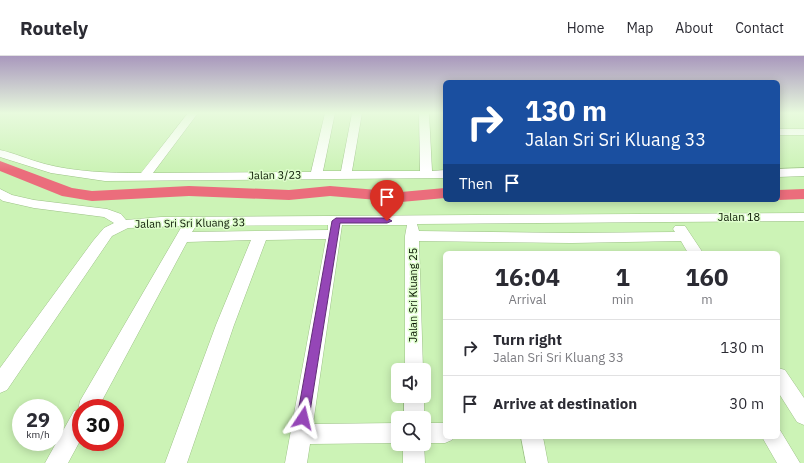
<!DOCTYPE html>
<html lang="en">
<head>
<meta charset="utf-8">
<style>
  :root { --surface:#fff; --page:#f7f7f7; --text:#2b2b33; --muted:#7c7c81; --line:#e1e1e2 }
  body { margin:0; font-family:"IBM Plex Sans",sans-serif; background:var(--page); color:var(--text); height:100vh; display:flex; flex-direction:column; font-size:15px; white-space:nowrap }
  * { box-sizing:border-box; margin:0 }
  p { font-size:13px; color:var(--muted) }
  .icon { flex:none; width:22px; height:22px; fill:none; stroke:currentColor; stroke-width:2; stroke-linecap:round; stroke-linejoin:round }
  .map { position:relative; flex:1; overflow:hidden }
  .sheet { position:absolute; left:443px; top:195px; width:337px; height:188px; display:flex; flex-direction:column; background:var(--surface); border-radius:6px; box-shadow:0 2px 10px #0003 }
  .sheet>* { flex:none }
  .hud { position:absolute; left:443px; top:24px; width:337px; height:122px; border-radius:6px; box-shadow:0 2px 10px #0003; background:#1a4fa0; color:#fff; overflow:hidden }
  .controls { position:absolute; left:391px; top:307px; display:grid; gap:8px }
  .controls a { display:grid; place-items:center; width:40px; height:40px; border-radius:6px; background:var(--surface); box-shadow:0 2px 10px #0003; font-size:20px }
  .speed { position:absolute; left:12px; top:343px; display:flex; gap:8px; font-size:20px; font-weight:700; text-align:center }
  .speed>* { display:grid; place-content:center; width:52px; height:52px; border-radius:50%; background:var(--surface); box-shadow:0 2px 10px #0003; line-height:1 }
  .speed small { font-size:10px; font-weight:400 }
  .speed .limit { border:6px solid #d22; background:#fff; color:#111 }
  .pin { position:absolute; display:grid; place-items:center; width:34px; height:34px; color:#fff; margin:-41px -17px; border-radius:50% 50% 50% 0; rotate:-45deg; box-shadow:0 0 4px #0007 }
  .pin .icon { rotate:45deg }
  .me { position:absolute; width:44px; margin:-22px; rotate:10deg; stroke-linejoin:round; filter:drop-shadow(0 0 3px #0008) }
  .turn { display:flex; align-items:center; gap:14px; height:84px; padding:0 16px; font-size:18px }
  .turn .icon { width:52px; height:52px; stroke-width:2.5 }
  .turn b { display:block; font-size:28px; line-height:34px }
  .then { display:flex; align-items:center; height:38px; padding:0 16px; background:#0003; gap:8px; font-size:15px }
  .eta { display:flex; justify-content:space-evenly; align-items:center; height:68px; text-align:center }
  .eta b { font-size:24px; font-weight:700; line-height:28px }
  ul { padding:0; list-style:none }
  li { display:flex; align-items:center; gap:12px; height:56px; padding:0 16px; border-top:1px solid var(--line) }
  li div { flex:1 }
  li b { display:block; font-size:15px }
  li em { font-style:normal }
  header { display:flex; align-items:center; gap:24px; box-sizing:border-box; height:56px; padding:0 20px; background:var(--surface); border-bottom:1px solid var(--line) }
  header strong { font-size:19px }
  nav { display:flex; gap:22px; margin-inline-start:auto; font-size:14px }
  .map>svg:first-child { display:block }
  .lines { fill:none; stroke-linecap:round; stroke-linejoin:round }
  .river { fill:#eb6d7c; fill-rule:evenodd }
  .minor-casing { stroke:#9dc287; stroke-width:1 }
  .minor { fill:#fff; fill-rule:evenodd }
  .route { fill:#9546b7; stroke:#612e77 }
  .labels { text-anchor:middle; stroke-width:3; stroke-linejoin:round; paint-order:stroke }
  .street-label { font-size:11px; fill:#081502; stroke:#dffecd }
</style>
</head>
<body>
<header>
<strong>Routely</strong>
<nav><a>Home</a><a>Map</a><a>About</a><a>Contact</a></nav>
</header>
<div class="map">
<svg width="804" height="407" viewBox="0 0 804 407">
  <rect width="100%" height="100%" fill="#ccf3b6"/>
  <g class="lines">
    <g class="river">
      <path d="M 0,105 L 72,132 L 92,135 L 189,130 L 289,134 L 330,130 L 401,136 L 445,132 L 445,142 L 401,146 L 330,140 L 289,144 L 189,140 L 92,145 L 62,140 L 0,115 Z"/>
      <path d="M 804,133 L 804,143 L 778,144 L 778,134 Z"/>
    </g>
    <g class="minor-casing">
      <g id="minor">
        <path d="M 188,57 L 198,57 L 153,117 L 311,116 L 325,57 L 335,57 L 323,115 L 341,115 L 352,57 L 362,57 L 352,115 L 420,115 L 419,57 L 429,57 L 432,115 L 445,114 L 445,122 L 105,125 L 51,117 L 0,101 L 0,94 C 15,97 29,104 45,108 C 76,116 108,117 141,117 Z"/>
        <rect x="778" y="73" width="26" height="6"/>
        <path d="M 804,112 L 804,120 L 778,121 L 778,113 Z"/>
        <path d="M 0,133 L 12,139 L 34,144 L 107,153 L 121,158 L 126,164 L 161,161 L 804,157 L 804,165 L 417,168 L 419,175 L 571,177 L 675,176 L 673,173 L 675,170 L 685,170 L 703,197 L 688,197 L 681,185 L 571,187 L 419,185 L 423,314 L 405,314 L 405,180 L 407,169 L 342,169 L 313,368 L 398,367 L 398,387 L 310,388 L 307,407 L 285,407 L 326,183 L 266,184 L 234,269 L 187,407 L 165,407 L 216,269 L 251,184 L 187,186 L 98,352 L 81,352 L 81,383 L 68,407 L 45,407 L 74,355 L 78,354 L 80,345 L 182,170 L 128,172 L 112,180 L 7,334 L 0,337 L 0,312 L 93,185 L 104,172 L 114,167 L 104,161 L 34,152 L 3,145 L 0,143 ZM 328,169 L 328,174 L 192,176 L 196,170 Z"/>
        <path d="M 778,312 L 785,314 L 804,342 L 804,369 L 797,366 L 778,336 Z"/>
        <path d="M 404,340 L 424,340 L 424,363 L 404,362 Z"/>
        <path d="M 424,367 L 445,367 L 445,381 L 454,381 L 452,384 L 445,387 L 424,387 L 425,407 L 403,407 L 403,388 L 424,388 Z"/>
        <path d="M 778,373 L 780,374 L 800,407 L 777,407 L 762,381 L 778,381 Z"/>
        <path d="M 521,381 L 543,381 L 548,407 L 526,407 Z"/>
      </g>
    </g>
    <use href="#minor" class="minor"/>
  </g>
  <linearGradient id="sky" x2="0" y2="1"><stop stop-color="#a998bd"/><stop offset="0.5" stop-color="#e8fade"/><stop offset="1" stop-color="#e8fade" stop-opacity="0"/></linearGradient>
  <rect width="804" height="114" fill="url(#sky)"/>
  <path class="route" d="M 336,162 L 387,162 L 392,165 L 387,167 L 340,167 L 309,362 L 307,367 L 303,368 L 299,367 L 297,362 L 332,165 Z"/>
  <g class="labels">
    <g class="street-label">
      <text transform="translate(275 119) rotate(-1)" y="4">Jalan 3/23</text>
      <text x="739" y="165">Jalan 18</text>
      <text transform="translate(190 167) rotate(-1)" y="4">Jalan Sri Sri Kluang 33</text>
      <text transform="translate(413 239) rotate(-90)" y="4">Jalan Sri Kluang 25</text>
    </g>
  </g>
</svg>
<div class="controls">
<a><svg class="icon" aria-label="sound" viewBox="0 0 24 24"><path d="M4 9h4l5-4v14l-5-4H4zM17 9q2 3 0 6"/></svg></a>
<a><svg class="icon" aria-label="search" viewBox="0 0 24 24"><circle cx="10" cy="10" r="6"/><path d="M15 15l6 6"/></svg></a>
</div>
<div class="speed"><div>29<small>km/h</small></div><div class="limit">30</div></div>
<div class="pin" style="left:387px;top:165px;background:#d93025"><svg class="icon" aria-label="arrive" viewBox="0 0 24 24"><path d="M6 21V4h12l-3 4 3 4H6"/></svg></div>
<svg class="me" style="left:303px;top:362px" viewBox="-20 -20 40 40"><path d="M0-17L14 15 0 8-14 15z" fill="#9546b7" stroke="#fff" stroke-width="4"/></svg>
<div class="hud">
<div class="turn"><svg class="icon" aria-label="right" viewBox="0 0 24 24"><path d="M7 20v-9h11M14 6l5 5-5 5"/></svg><div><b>130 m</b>Jalan Sri Sri Kluang 33</div></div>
<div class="then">Then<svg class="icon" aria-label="arrive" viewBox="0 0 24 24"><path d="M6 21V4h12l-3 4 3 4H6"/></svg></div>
</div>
<section class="sheet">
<div class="eta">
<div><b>16:04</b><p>Arrival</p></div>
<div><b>1</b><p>min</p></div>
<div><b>160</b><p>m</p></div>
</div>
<ul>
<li><svg class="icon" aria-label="right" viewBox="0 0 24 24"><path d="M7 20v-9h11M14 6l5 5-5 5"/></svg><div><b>Turn right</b><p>Jalan Sri Sri Kluang 33</p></div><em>130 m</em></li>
<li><svg class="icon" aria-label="arrive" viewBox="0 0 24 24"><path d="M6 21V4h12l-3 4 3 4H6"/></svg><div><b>Arrive at destination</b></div><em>30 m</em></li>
</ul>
</section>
</div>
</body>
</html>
